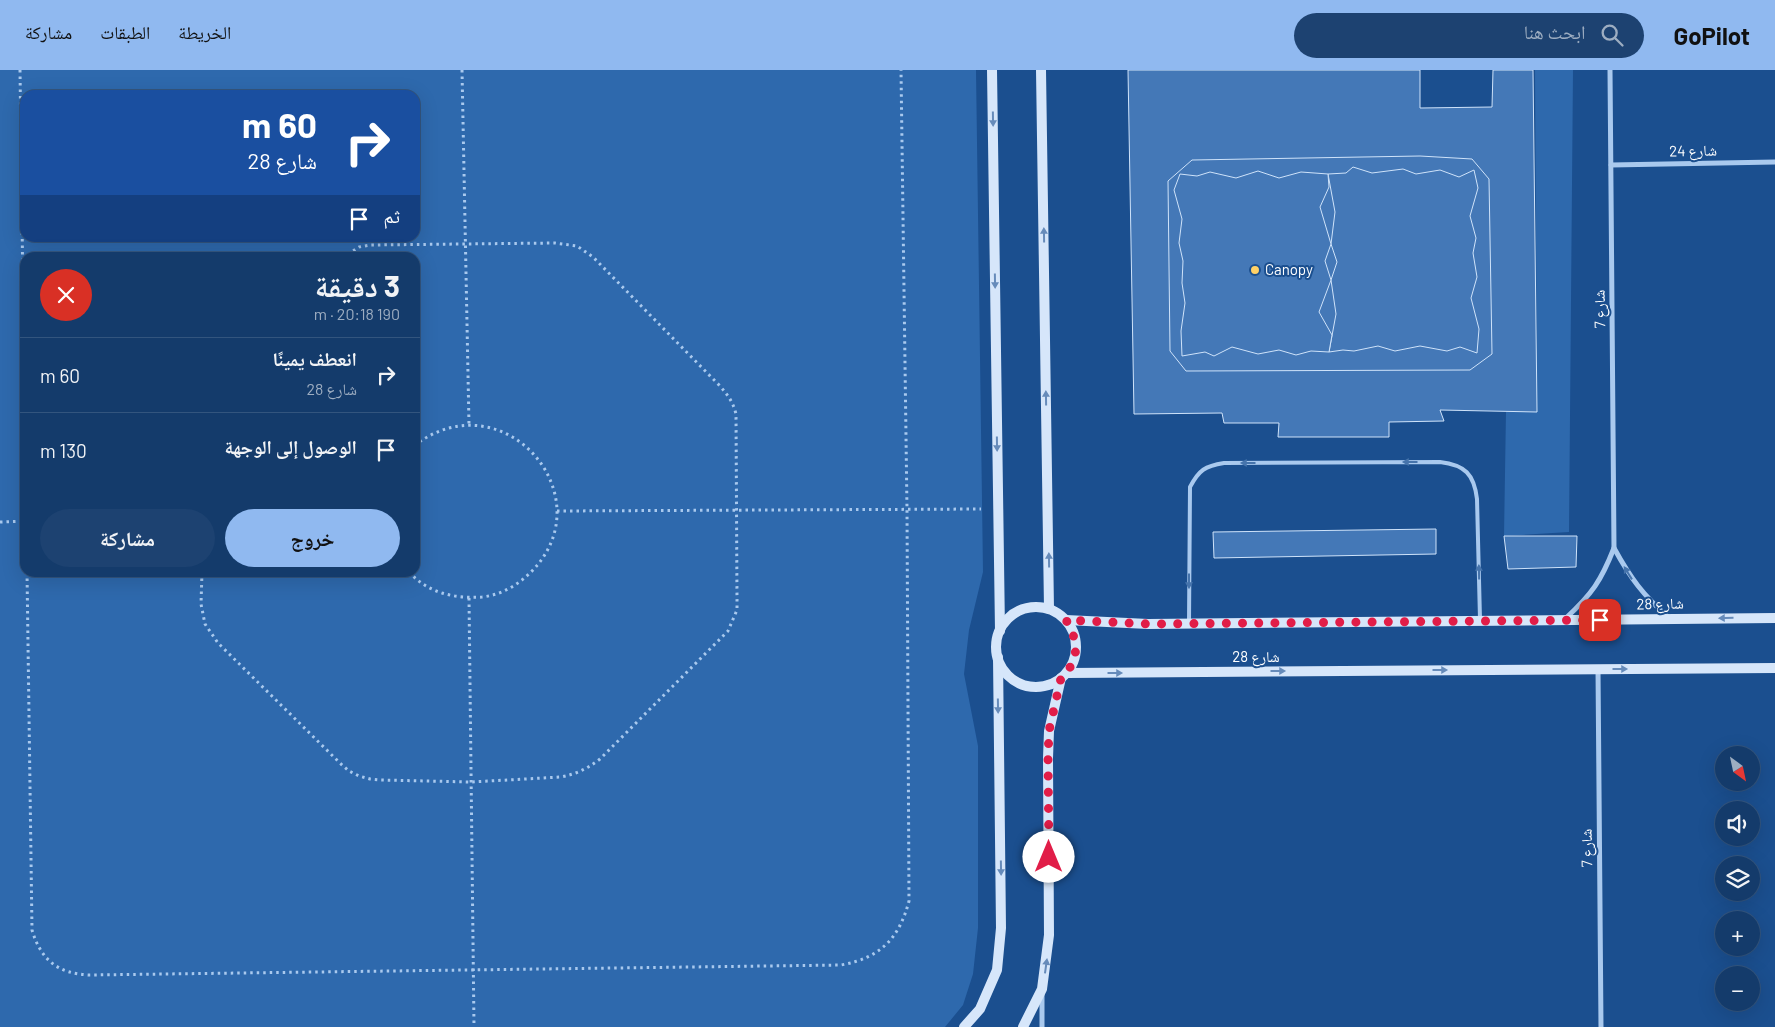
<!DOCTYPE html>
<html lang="ar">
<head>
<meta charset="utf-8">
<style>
  :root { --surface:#143b6b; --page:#1d4271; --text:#f1f3f6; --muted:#9dadc1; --line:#33557e; --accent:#90b9f0 }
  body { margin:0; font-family:Barlow,"Noto Naskh Arabic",sans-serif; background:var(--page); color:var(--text); direction:rtl; height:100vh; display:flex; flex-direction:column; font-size:19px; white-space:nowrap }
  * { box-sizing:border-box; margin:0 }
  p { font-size:16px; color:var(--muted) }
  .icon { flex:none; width:28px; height:28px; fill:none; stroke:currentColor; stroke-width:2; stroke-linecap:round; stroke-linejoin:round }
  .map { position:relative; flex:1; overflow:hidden; direction:ltr }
  .drawer { position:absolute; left:20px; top:182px; width:400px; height:325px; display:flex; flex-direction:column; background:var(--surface); border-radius:15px; box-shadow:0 5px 20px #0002,0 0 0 1px var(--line); direction:rtl }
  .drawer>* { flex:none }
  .banner { position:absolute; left:20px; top:20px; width:400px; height:152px; border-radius:15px; box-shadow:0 5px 20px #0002,0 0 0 1px var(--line); direction:rtl; background:#1a4fa0; color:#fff; overflow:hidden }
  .needle { width:32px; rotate:147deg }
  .tools { position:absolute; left:1715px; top:676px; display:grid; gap:10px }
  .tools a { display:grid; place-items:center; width:45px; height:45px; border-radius:50%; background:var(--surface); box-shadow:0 5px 20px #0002,0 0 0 1px var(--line); font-size:25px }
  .pin { position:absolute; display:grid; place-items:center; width:42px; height:42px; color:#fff; margin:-21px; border-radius:10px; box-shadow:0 2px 8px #0006 }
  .me { position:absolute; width:55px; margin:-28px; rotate:0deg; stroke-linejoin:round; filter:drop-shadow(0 0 4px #0008) }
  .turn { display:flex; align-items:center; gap:18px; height:105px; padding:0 20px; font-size:22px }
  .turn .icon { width:65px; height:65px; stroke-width:2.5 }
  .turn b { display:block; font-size:35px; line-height:42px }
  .then { display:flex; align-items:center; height:48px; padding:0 20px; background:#0003; gap:10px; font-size:19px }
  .round { display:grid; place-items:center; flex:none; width:52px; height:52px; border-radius:26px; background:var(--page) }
  .overview { display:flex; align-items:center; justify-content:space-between; height:85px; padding:0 20px }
  h1 { font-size:30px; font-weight:700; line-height:38px }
  .action { display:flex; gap:10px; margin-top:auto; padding:10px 20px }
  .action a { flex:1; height:58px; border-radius:30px; background:var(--accent); color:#111; font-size:20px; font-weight:700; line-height:58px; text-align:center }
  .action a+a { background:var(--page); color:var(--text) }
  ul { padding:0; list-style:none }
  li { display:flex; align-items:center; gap:15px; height:75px; padding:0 20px; border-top:1px solid var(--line) }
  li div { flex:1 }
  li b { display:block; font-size:19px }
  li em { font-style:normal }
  header { display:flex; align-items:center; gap:30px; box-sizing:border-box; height:70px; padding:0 25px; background:var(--accent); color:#111 }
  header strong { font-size:24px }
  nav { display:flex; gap:28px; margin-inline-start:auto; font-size:18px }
  .search { width:350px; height:45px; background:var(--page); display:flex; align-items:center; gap:12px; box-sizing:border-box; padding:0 18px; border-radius:28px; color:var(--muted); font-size:19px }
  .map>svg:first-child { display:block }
  .green { fill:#2e69ad; fill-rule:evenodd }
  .building { fill:#4478b7; stroke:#cfe3fa }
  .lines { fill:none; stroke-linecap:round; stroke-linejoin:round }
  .path { stroke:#a9c9ee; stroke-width:3; stroke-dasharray:2.5 4; stroke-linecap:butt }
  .lane { stroke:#a9c9ee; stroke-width:4 }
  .street { stroke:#a9c9ee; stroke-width:5 }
  .secondary { stroke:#d6e6fa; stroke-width:10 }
  .oneway { fill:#668bba }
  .oneway2 { fill:#4674ac }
  .route { stroke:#e11d48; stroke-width:9; stroke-dasharray:0 16.2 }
  .poi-dot { fill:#ffd166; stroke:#1b4f8f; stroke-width:2 }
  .labels { text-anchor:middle; stroke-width:4; stroke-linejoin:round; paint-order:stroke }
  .street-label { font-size:15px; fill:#fff; stroke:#1b4f8f }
  .poi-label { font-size:15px; fill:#fff; stroke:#1b4f8f; text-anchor:start }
</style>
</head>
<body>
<header>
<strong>GoPilot</strong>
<div class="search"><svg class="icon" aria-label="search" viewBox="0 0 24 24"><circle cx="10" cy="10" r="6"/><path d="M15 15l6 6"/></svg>ابحث هنا</div>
<nav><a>الخريطة</a><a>الطبقات</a><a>مشاركة</a></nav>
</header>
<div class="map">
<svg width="1775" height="957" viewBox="0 0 1775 957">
  <rect width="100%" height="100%" fill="#1b4f8f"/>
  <g class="green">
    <path d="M 0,0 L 976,0 L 983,502 L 969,560 L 964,604 L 978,676 L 978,858 L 973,904 L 963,935 L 945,957 L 0,957 ZM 25,25 L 415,25 L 415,168 L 25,168 ZM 25,188 L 415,188 L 415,502 L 25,502 Z"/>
    <path d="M 1535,0 L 1573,0 L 1569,462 L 1504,466 L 1506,341 L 1537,341 Z"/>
  </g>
  <g class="building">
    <path d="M 1128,0 L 1420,0 L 1420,38 L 1492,37 L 1493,0 L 1533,0 L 1537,342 L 1440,340 L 1444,351 L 1389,352 L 1389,367 L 1278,367 L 1279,353 L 1224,353 L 1222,343 L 1134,344 Z"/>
    <path d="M 1420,86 L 1472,89 L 1489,109 L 1492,284 L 1470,300 L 1186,301 L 1170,281 L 1168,111 L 1192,90 Z"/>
    <path d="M 1353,97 L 1372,103 L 1403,99 L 1416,104 L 1440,100 L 1459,107 L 1474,100 L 1478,118 L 1470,146 L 1476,168 L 1473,183 L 1477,207 L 1471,228 L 1479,259 L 1477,283 L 1460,277 L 1447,281 L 1420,276 L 1395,281 L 1378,276 L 1354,281 L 1343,280 L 1329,282 L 1336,244 L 1331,210 L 1337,192 L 1331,174 L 1335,142 L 1328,104 L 1346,103 Z"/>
    <path d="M 1258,101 L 1279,108 L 1301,102 L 1328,104 L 1329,117 L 1320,137 L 1331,174 L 1325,191 L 1331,210 L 1319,242 L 1332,265 L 1329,282 L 1311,281 L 1296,285 L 1279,280 L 1258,284 L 1232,277 L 1214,286 L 1205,282 L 1182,286 L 1181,261 L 1185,233 L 1182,213 L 1183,191 L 1179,173 L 1182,149 L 1174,120 L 1180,104 L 1197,106 L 1210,102 L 1236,108 Z"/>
    <path d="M 1436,459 L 1436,484 L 1214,488 L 1213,462 Z"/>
    <path d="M 1504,466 L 1577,466 L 1576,497 L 1508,499 Z"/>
  </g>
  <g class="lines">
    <g class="path">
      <path d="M 20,0 L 25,375"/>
      <path d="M 462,0 L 469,355"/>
      <path d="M 557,441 L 981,439"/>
      <path d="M 0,452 L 25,451"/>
      <path d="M 27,502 L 32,860 C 41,890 58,904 90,905 L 841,895 C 880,888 899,869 909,831 L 907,440 L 901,0"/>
      <path d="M 202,502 L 201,534 L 205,554 L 218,573 L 341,694 L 349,701 L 359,706 L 370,709 L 381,710 L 471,712 L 561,707 C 576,704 587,699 600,689 L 728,561 L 737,540 L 737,530 L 736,344 C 733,332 728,325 719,315 L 593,187 L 577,176 L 555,173 L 370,175 L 359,177 L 342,188"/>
      <path d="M 409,502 C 428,523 455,529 482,527 C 501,525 518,515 531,502 C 606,427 504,308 415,375"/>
      <path d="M 469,528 L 474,957"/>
    </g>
    <path class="lane" d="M 1189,552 L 1190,417 C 1199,400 1205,396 1224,393 L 1440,392 C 1465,395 1474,404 1477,429 L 1480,549"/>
    <g class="street">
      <path d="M 1611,95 L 1775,92"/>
      <path d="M 1614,478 C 1631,509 1643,525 1669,548"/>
      <path d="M 1566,548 C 1592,524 1601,511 1614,478 L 1610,0"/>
      <path d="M 1598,599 L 1601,957"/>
      <path d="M 1042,957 L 1042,925"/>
    </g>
    <g class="secondary">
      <path d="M 992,0 L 1000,561"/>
      <path d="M 1041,0 L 1049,539"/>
      <circle cx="1036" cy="577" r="40"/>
      <path d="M 1066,550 L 1148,554 L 1775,548"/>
      <path d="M 1067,603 L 1775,598"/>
      <path d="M 964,957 L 980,939 L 997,900 L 1001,858 L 998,587"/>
      <path d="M 1023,957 L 1042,919 L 1049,865 L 1048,688 L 1049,661 L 1061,608"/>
    </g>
  </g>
  <defs><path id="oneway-solid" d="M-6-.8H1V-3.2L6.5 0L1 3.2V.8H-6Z" transform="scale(1.25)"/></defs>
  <g class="oneway">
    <use href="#oneway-solid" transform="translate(993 49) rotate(89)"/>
    <use href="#oneway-solid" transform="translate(1044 165) rotate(-91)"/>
    <use href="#oneway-solid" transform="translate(995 211) rotate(89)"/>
    <use href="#oneway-solid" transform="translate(1046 328) rotate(-91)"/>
    <use href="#oneway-solid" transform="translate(997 374) rotate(89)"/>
    <use href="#oneway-solid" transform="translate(1049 490) rotate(-91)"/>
    <use href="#oneway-solid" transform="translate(1726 548) rotate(179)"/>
    <use href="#oneway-solid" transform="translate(1620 599)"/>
    <use href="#oneway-solid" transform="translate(1440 600)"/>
    <use href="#oneway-solid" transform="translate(1278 601)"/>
    <use href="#oneway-solid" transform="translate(1115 603)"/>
    <use href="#oneway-solid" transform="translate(998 636) rotate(89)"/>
    <use href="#oneway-solid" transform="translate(1001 798) rotate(89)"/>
    <use href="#oneway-solid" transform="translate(1046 896) rotate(-82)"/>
  </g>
  <g class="oneway2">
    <use href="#oneway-solid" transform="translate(1410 392) rotate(180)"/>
    <use href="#oneway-solid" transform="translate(1248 393) rotate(180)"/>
    <use href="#oneway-solid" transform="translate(1479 502) rotate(-91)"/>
    <use href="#oneway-solid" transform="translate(1628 503) rotate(-122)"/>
    <use href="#oneway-solid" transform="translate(1189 511) rotate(90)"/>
  </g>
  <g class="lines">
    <path class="route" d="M 1049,787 L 1048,688 L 1049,661 L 1061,608 C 1080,590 1079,572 1066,550 L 1148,554 L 1600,550"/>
  </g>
  <circle class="poi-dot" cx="1255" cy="200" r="5"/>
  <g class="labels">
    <g class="street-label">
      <text transform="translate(1693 81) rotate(-1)" y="5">شارع 24</text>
      <text transform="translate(1600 239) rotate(-91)" y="5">شارع 7</text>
      <text transform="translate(1660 534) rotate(-1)" y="5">شارع 28</text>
      <text x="1256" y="592">شارع 28</text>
      <text transform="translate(1587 778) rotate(-91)" y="5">شارع 7</text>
    </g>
    <g class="poi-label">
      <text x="1265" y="205">Canopy</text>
    </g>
  </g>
</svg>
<div class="tools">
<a><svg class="needle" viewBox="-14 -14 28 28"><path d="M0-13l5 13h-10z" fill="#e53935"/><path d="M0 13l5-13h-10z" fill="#9dadc1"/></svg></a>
<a><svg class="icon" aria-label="sound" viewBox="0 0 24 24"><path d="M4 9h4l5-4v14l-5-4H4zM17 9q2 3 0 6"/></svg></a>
<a><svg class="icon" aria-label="layers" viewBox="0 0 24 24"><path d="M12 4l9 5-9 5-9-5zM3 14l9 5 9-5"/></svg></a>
<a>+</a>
<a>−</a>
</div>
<div class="pin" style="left:1600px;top:550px;background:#d93025"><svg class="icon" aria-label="arrive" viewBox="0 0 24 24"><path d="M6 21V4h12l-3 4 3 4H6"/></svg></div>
<svg class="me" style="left:1049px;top:787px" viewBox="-20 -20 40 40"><circle r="19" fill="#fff"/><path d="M0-13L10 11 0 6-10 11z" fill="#e11d48"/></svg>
<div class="banner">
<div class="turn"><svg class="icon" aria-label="right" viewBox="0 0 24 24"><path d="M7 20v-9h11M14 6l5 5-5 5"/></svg><div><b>60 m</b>شارع 28</div></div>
<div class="then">ثم<svg class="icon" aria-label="arrive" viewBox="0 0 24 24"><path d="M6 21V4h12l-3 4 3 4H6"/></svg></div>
</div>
<section class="drawer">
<div class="overview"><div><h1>3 دقيقة</h1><p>190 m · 20:18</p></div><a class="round" style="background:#d93025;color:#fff"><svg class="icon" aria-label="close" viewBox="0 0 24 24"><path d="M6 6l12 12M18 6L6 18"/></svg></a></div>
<ul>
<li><svg class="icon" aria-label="right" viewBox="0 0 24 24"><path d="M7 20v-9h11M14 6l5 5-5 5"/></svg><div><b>انعطف يمينًا</b><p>شارع 28</p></div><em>60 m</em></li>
<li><svg class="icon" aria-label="arrive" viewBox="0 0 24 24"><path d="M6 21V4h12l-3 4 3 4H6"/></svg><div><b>الوصول إلى الوجهة</b></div><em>130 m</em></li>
</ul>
<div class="action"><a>خروج</a><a>مشاركة</a></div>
</section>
</div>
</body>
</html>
